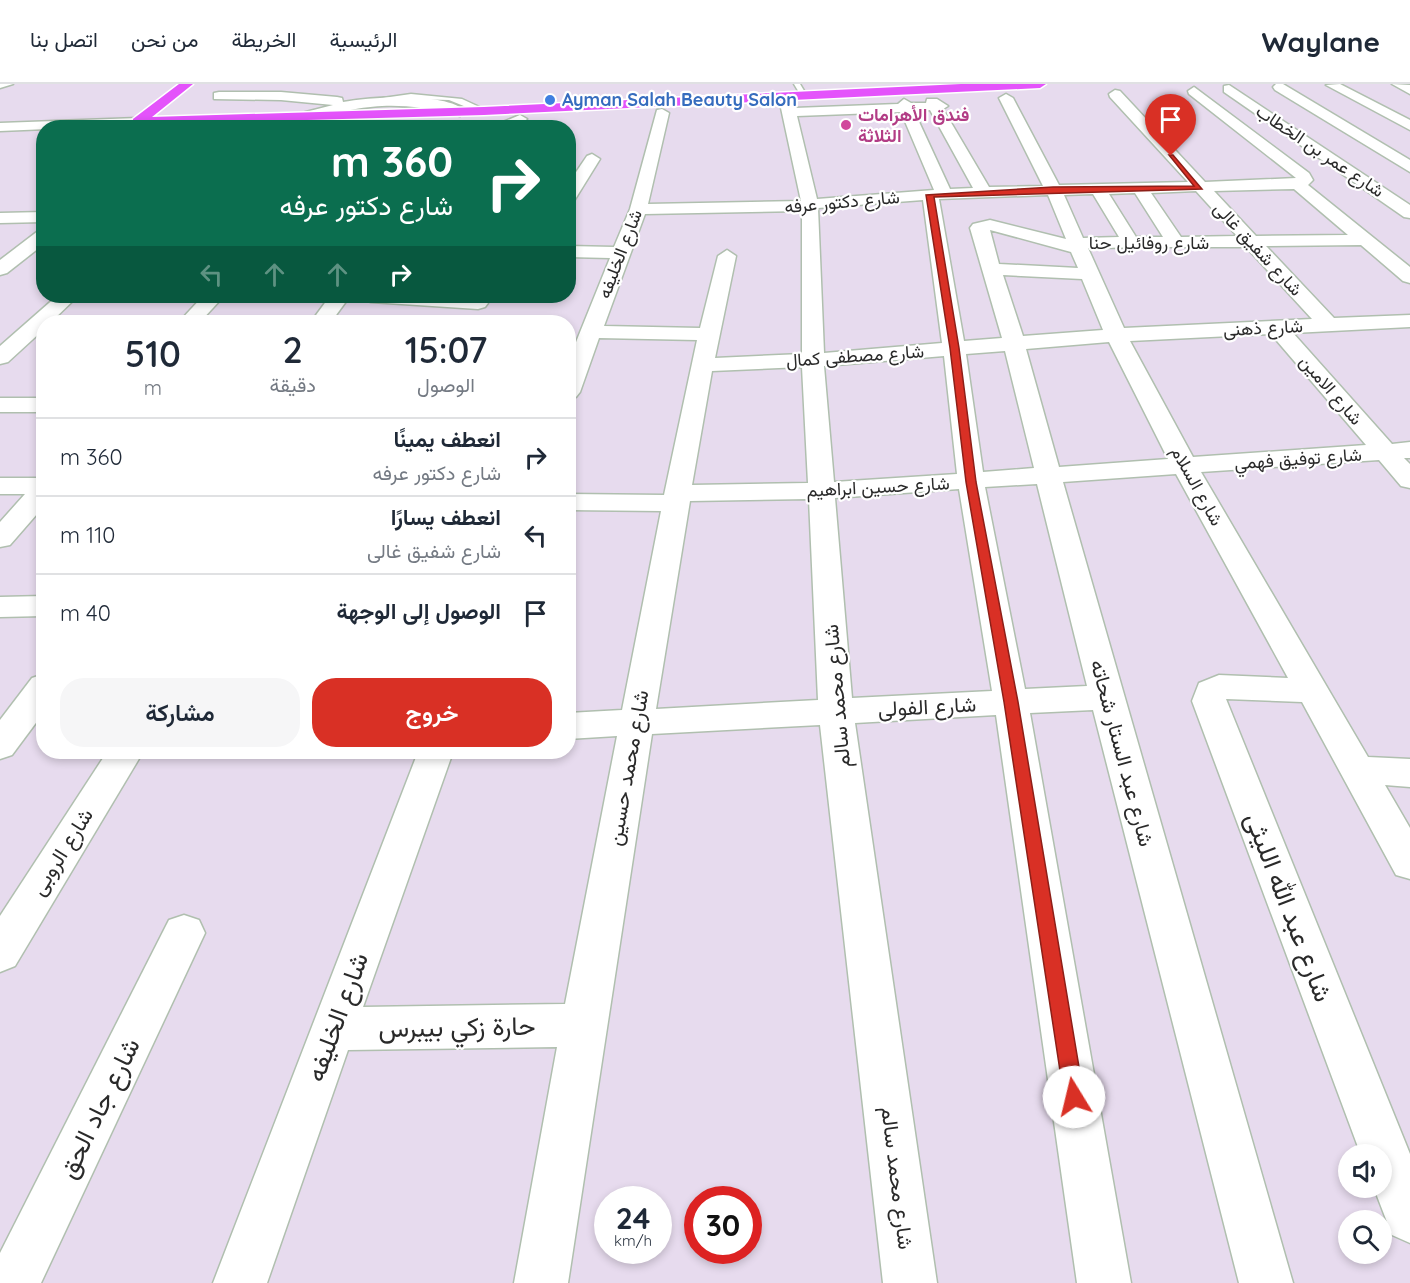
<!DOCTYPE html>
<html lang="ar">
<head>
<meta charset="utf-8">
<style>
  :root { --surface:#fff; --page:#f6f6f7; --text:#1f2937; --muted:#747a83; --line:#e0e1e3; --accent:#d93025 }
  body { margin:0; font-family:Quicksand,Vazirmatn,sans-serif; background:var(--page); color:var(--text); direction:rtl; height:100vh; display:flex; flex-direction:column; font-size:22px; white-space:nowrap }
  * { box-sizing:border-box; margin:0 }
  p { font-size:20px; color:var(--muted) }
  .icon { flex:none; width:33px; height:33px; fill:none; stroke:currentColor; stroke-width:2; stroke-linecap:round; stroke-linejoin:round }
  .map { position:relative; flex:1; overflow:hidden; direction:ltr }
  .side { position:absolute; left:36px; top:231px; width:540px; height:444px; display:flex; flex-direction:column; background:var(--surface); border-radius:24px; box-shadow:0 3px 9px #0003; direction:rtl }
  .side>* { flex:none }
  .guide { position:absolute; left:36px; top:36px; width:540px; height:183px; border-radius:24px; box-shadow:0 3px 9px #0003; direction:rtl; background:#0b6e4f; color:#fff; overflow:hidden }
  .fabs { position:absolute; left:1338px; top:1060px; display:grid; gap:12px }
  .fabs a { display:grid; place-items:center; width:54px; height:54px; border-radius:50%; background:var(--surface); box-shadow:0 3px 9px #0003; font-size:30px }
  .speed { position:absolute; left:594px; top:1102px; display:flex; gap:12px; font-size:30px; font-weight:700; text-align:center }
  .speed>* { display:grid; place-content:center; width:78px; height:78px; border-radius:50%; background:var(--surface); box-shadow:0 3px 9px #0003; line-height:1 }
  .speed small { font-size:15px; font-weight:400 }
  .speed .limit { border:9px solid #d22; background:#fff; color:#111 }
  .pin { position:absolute; display:grid; place-items:center; width:51px; height:51px; color:#fff; margin:-62px -26px; border-radius:50% 50% 50% 0; rotate:-45deg; box-shadow:0 0 6px #0007 }
  .pin .icon { rotate:45deg }
  .me { position:absolute; width:66px; margin:-33px; rotate:351deg; stroke-linejoin:round; filter:drop-shadow(0 0 4px #0008) }
  .turn { display:flex; align-items:center; gap:21px; height:126px; padding:0 24px; font-size:27px }
  .turn .icon { width:78px; height:78px; stroke-width:2.5 }
  .turn b { display:block; font-size:42px; line-height:51px }
  .lanes { display:flex; align-items:center; height:57px; padding:0 24px; background:#0003; justify-content:center; gap:30px; direction:ltr }
  .lanes .off { opacity:.35 }
  .eta { display:flex; justify-content:space-evenly; align-items:center; height:102px; text-align:center }
  .eta b { font-size:36px; font-weight:600; line-height:42px }
  .primary-button { display:flex; gap:12px; margin-top:auto; padding:12px 24px }
  .primary-button a { flex:1; height:69px; border-radius:24px; background:var(--accent); color:#fff; font-size:24px; font-weight:600; line-height:69px; text-align:center }
  .primary-button a+a { background:var(--page); color:var(--text) }
  ul { padding:0; list-style:none }
  li { display:flex; align-items:center; gap:18px; height:78px; padding:0 24px; border-top:2px solid var(--line) }
  li div { flex:1 }
  li b { display:block; font-size:22px }
  li em { font-style:normal }
  header { display:flex; align-items:center; gap:36px; box-sizing:border-box; height:84px; padding:0 30px; background:var(--surface); border-bottom:2px solid var(--line) }
  header strong { font-size:28px }
  nav { display:flex; gap:33px; margin-inline-start:auto; font-size:21px }
  .map>svg:first-child { display:block }
  .lines { fill:none; stroke-linecap:round; stroke-linejoin:round }
  .service-casing { stroke:#b0bfaf; stroke-width:3 }
  .minor-casing { stroke:#b0bfaf; stroke-width:3 }
  .primary-casing { stroke:#fff; stroke-width:3 }
  .service { fill:#fff; fill-rule:evenodd }
  .minor { fill:#fff; fill-rule:evenodd }
  .primary { fill:#e453fb; fill-rule:evenodd }
  .route { fill:#d93025; stroke:#8d1f18; stroke-width:1.5 }
  .shop-dot { fill:#3f7fe0; stroke:#fff; stroke-width:2 }
  .hotel-dot { fill:#d1479c; stroke:#fff; stroke-width:2 }
  .labels { text-anchor:middle; stroke-width:4.5; stroke-linejoin:round; paint-order:stroke }
  .far-shop-label { font-size:18px; font-weight:bold; fill:#366cbe; stroke:#fff; text-anchor:start }
  .far-hotel-label { font-size:18px; font-weight:bold; fill:#b23c85; stroke:#fff; text-anchor:start }
  .far-street-label { font-size:18px; fill:#2a2a2a; stroke:#fff }
  .street-label { font-size:21px; fill:#2a2a2a; stroke:#fff }
  .near-street-label { font-size:26px; fill:#2a2a2a; stroke:#fff }
</style>
</head>
<body>
<header>
<strong>Waylane</strong>
<nav><a>الرئيسية</a><a>الخريطة</a><a>من نحن</a><a>اتصل بنا</a></nav>
</header>
<div class="map">
<svg width="1410" height="1199" viewBox="0 0 1410 1199">
  <rect width="100%" height="100%" fill="#e7dbee"/>
  <g class="lines">
    <g class="service-casing">
      <g id="service">
        <path d="M 794,0 L 800,0 L 809,15 L 803,15 Z"/>
        <path d="M 411,10 L 462,15 L 488,27 L 481,29 L 449,16 L 383,14 Z"/>
      </g>
    </g>
    <g class="minor-casing">
      <g id="minor">
        <path d="M 0,0 L 13,0 L 0,4 Z"/>
        <path d="M 1276,0 L 1283,0 L 1410,76 L 1410,88 L 1275,6 L 1273,3 Z"/>
        <path d="M 1340,0 L 1410,36 L 1410,46 L 1326,1 Z"/>
        <path d="M 1392,0 L 1410,1 L 1410,10 Z"/>
        <path d="M 1229,1 L 1410,121 L 1410,134 L 1404,133 L 1224,8 L 1224,2 Z"/>
        <path d="M 1194,3 L 1309,89 L 1313,96 L 1308,101 L 1410,183 L 1410,199 L 1403,197 L 1361,161 L 1266,162 L 1334,234 L 1410,231 L 1410,243 L 1293,249 L 1392,360 L 1410,358 L 1410,374 L 1404,374 L 1410,380 L 1410,404 L 1401,402 L 1379,376 L 1201,388 L 1368,673 L 1410,675 L 1410,703 L 1385,701 L 1410,744 L 1410,795 L 1396,791 L 1302,618 L 1226,615 L 1410,1070 L 1410,1159 L 1392,1151 L 1374,1104 L 1382,1104 L 1382,1071 L 1361,1071 L 1192,617 L 1199,599 L 1219,591 L 1288,594 L 1176,390 L 1063,398 L 1293,1199 L 1239,1199 L 1093,626 L 1030,629 L 1131,1199 L 1077,1199 L 996,631 L 855,639 L 937,1199 L 883,1199 L 820,641 L 652,650 L 568,1199 L 514,1199 L 557,963 L 348,966 L 267,1199 L 213,1199 L 418,668 L 453,668 L 363,923 L 565,920 L 617,652 L 568,655 L 568,629 L 622,626 L 661,427 L 568,426 L 568,410 L 664,411 L 697,256 L 599,254 L 580,308 L 576,313 L 568,315 L 568,278 L 610,174 L 568,173 L 568,162 L 614,163 L 630,125 L 657,26 L 662,25 L 669,29 L 648,120 L 801,117 L 781,24 L 788,20 L 795,24 L 898,20 L 904,15 L 911,19 L 926,19 L 927,15 L 937,15 L 948,22 L 943,25 L 989,103 L 1043,102 L 999,14 L 1006,10 L 1013,14 L 1059,101 L 1188,98 L 1110,13 L 1109,10 L 1115,6 L 1120,7 L 1205,98 L 1296,94 L 1189,10 L 1188,7 ZM 930,26 L 973,104 L 950,105 L 914,27 ZM 901,28 L 934,106 L 817,115 L 797,32 ZM 1294,105 L 1348,151 L 1256,152 L 1214,107 ZM 1196,107 L 1237,152 L 1181,153 L 1151,109 ZM 1135,109 L 1163,153 L 1136,153 L 1109,110 ZM 1093,110 L 1119,153 L 1083,154 L 1064,111 ZM 1048,111 L 1066,155 L 990,136 L 973,140 L 970,144 L 1002,254 L 964,257 L 939,115 ZM 923,116 L 942,259 L 824,269 L 818,124 ZM 802,127 L 802,270 L 715,274 L 736,172 L 727,166 L 718,172 L 700,244 L 604,242 L 645,130 ZM 990,146 L 1071,168 L 1078,184 L 999,180 ZM 1172,163 L 1246,163 L 1312,235 L 1124,244 L 1088,164 ZM 1003,191 L 1082,195 L 1103,246 L 1023,252 ZM 1271,250 L 1366,361 L 1193,373 L 1130,257 ZM 1109,258 L 1168,375 L 1059,383 L 1026,265 ZM 1005,267 L 1034,384 L 983,388 L 966,270 ZM 944,272 L 957,390 L 834,398 L 824,282 ZM 802,283 L 808,399 L 692,401 L 712,287 ZM 1037,400 L 1087,602 L 1025,605 L 985,403 ZM 959,405 L 992,607 L 852,614 L 835,414 ZM 809,415 L 818,616 L 656,625 L 690,417 Z"/>
        <path d="M 219,8 L 281,8 L 337,13 L 342,14 L 343,18 C 370,13 446,7 467,28 L 460,32 C 395,16 371,20 307,36 L 300,32 L 302,29 L 333,21 L 281,16 L 214,15 L 214,9 Z"/>
        <path d="M 520,31 L 527,35 C 517,45 502,44 488,44 Z"/>
        <path d="M 138,34 L 145,38 L 143,41 L 0,47 L 0,39 Z"/>
        <path d="M 592,70 L 600,75 L 574,117 L 568,119 L 568,100 L 587,72 Z"/>
        <path d="M 44,128 L 44,138 L 0,139 L 0,129 Z"/>
        <path d="M 44,146 L 44,160 L 7,189 L 0,191 L 0,176 L 38,147 Z"/>
        <path d="M 57,212 L 78,212 L 51,238 L 44,238 L 44,245 L 8,278 L 0,280 L 0,262 Z"/>
        <path d="M 203,212 L 224,212 L 200,238 L 179,238 Z"/>
        <path d="M 330,212 L 350,212 L 331,238 L 311,238 Z"/>
        <path d="M 361,212 C 389,209 458,208 485,215 L 488,219 L 485,223 L 478,225 L 371,218 L 364,216 Z"/>
        <rect x="0" y="314" width="44" height="14"/>
        <path d="M 0,394 L 44,394 L 44,422 L 10,461 L 0,463 L 0,438 L 25,410 L 0,410 Z"/>
        <path d="M 44,512 L 44,532 L 0,533 L 0,513 Z"/>
        <path d="M 44,590 L 44,628 L 12,671 L 0,675 L 0,636 L 32,594 Z"/>
        <path d="M 107,668 L 143,668 L 15,882 L 0,888 L 0,832 Z"/>
        <path d="M 184,831 L 199,836 L 205,849 L 41,1199 L 0,1199 L 0,1169 L 169,836 Z"/>
      </g>
    </g>
    <g class="primary-casing">
      <path id="primary" d="M 179,0 L 193,0 L 152,33 L 484,23 L 961,0 L 1046,0 L 1040,4 L 484,31 L 133,41 L 133,35 Z"/>
    </g>
    <use href="#service" class="service"/>
    <use href="#minor" class="minor"/>
    <use href="#primary" class="primary"/>
  </g>
  <path class="route" d="M 1169,71 L 1173,71 L 1202,105 L 934,113 L 959,264 L 976,398 L 1018,618 L 1084,1013 L 1081,1020 L 1074,1023 L 1067,1020 L 1064,1013 L 1004,618 L 966,398 L 950,264 L 926,111 L 1053,103 L 1194,102 Z"/>
  <circle class="shop-dot" cx="550" cy="16" r="6"/>
  <circle class="hotel-dot" cx="846" cy="41" r="6"/>
  <g class="labels">
    <g class="far-shop-label">
      <text x="562" y="22">Ayman Salah Beauty Salon</text>
    </g>
    <g class="far-hotel-label">
      <text x="858" y="37">فندق الأهرامات<tspan x="858" dy="21">الثلاثة</tspan></text>
    </g>
    <g class="far-street-label">
      <text transform="translate(1320 67) rotate(34)" y="6">شارع عمر بن الخطاب</text>
      <text transform="translate(842 118) rotate(-5)" y="6">شارع دكتور عرفه</text>
      <text x="1149" y="165">شارع روفائيل حنا</text>
      <text transform="translate(1258 165) rotate(47)" y="6">شارع شفيق غالى</text>
      <text transform="translate(620 170) rotate(-69)" y="6">شارع الخليفه</text>
      <text transform="translate(1263 244) rotate(-3)" y="6">شارع ذهنى</text>
      <text transform="translate(855 272) rotate(-4)" y="6">شارع مصطفى كمال</text>
      <text transform="translate(1331 306) rotate(49)" y="6">شارع الامين</text>
      <text transform="translate(1298 375) rotate(-4)" y="6">شارع توفيق فهمي</text>
      <text transform="translate(1197 402) rotate(61)" y="6">شارع السلام</text>
      <text transform="translate(878 403) rotate(-3)" y="6">شارع حسين ابراهيم</text>
    </g>
    <g class="street-label">
      <text transform="translate(837 612) rotate(-95)" y="7">شارع محمد سالم</text>
      <text transform="translate(927 623) rotate(-3)" y="7">شارع الفولى</text>
      <text transform="translate(1122 669) rotate(75)" y="7">شارع عبد الستار شحاته</text>
      <text transform="translate(628 684) rotate(-80)" y="7">شارع محمد حسين</text>
      <text transform="translate(62 768) rotate(-58)" y="7">شارع الروبى</text>
      <text transform="translate(897 1094) rotate(83)" y="7">شارع محمد سالم</text>
    </g>
    <g class="near-street-label">
      <text transform="translate(1289 823) rotate(69)" y="9">شارع عبد الله الليثى</text>
      <text transform="translate(337 933) rotate(-70)" y="9">شارع الخليفه</text>
      <text transform="translate(457 943) rotate(-1)" y="9">حارة زكي بيبرس</text>
      <text transform="translate(99 1024) rotate(-64)" y="9">شارع جاد الحق</text>
    </g>
  </g>
</svg>
<div class="fabs">
<a><svg class="icon" aria-label="sound" viewBox="0 0 24 24"><path d="M4 9h4l5-4v14l-5-4H4zM17 9q2 3 0 6"/></svg></a>
<a><svg class="icon" aria-label="search" viewBox="0 0 24 24"><circle cx="10" cy="10" r="6"/><path d="M15 15l6 6"/></svg></a>
</div>
<div class="speed"><div>24<small>km/h</small></div><div class="limit">30</div></div>
<div class="pin" style="left:1171px;top:72px;background:#d93025"><svg class="icon" aria-label="arrive" viewBox="0 0 24 24"><path d="M6 21V4h12l-3 4 3 4H6"/></svg></div>
<svg class="me" style="left:1074px;top:1013px" viewBox="-20 -20 40 40"><circle r="19" fill="#fff"/><path d="M0-13L10 11 0 6-10 11z" fill="#d93025"/></svg>
<div class="guide">
<div class="turn"><svg class="icon" aria-label="right" viewBox="0 0 24 24"><path d="M7 20v-9h11M14 6l5 5-5 5"/></svg><div><b>360 m</b>شارع دكتور عرفه</div></div>
<div class="lanes"><svg class="icon off" aria-label="left" viewBox="0 0 24 24"><path d="M17 20v-9H6M10 6l-5 5 5 5"/></svg><svg class="icon off" aria-label="ahead" viewBox="0 0 24 24"><path d="M12 20V5M6 11l6-6 6 6"/></svg><svg class="icon off" aria-label="ahead" viewBox="0 0 24 24"><path d="M12 20V5M6 11l6-6 6 6"/></svg><svg class="icon" aria-label="right" viewBox="0 0 24 24"><path d="M7 20v-9h11M14 6l5 5-5 5"/></svg></div>
</div>
<section class="side">
<div class="eta">
<div><b>15:07</b><p>الوصول</p></div>
<div><b>2</b><p>دقيقة</p></div>
<div><b>510</b><p>m</p></div>
</div>
<ul>
<li><svg class="icon" aria-label="right" viewBox="0 0 24 24"><path d="M7 20v-9h11M14 6l5 5-5 5"/></svg><div><b>انعطف يمينًا</b><p>شارع دكتور عرفه</p></div><em>360 m</em></li>
<li><svg class="icon" aria-label="left" viewBox="0 0 24 24"><path d="M17 20v-9H6M10 6l-5 5 5 5"/></svg><div><b>انعطف يسارًا</b><p>شارع شفيق غالى</p></div><em>110 m</em></li>
<li><svg class="icon" aria-label="arrive" viewBox="0 0 24 24"><path d="M6 21V4h12l-3 4 3 4H6"/></svg><div><b>الوصول إلى الوجهة</b></div><em>40 m</em></li>
</ul>
<div class="primary-button"><a>خروج</a><a>مشاركة</a></div>
</section>
</div>
</body>
</html>
